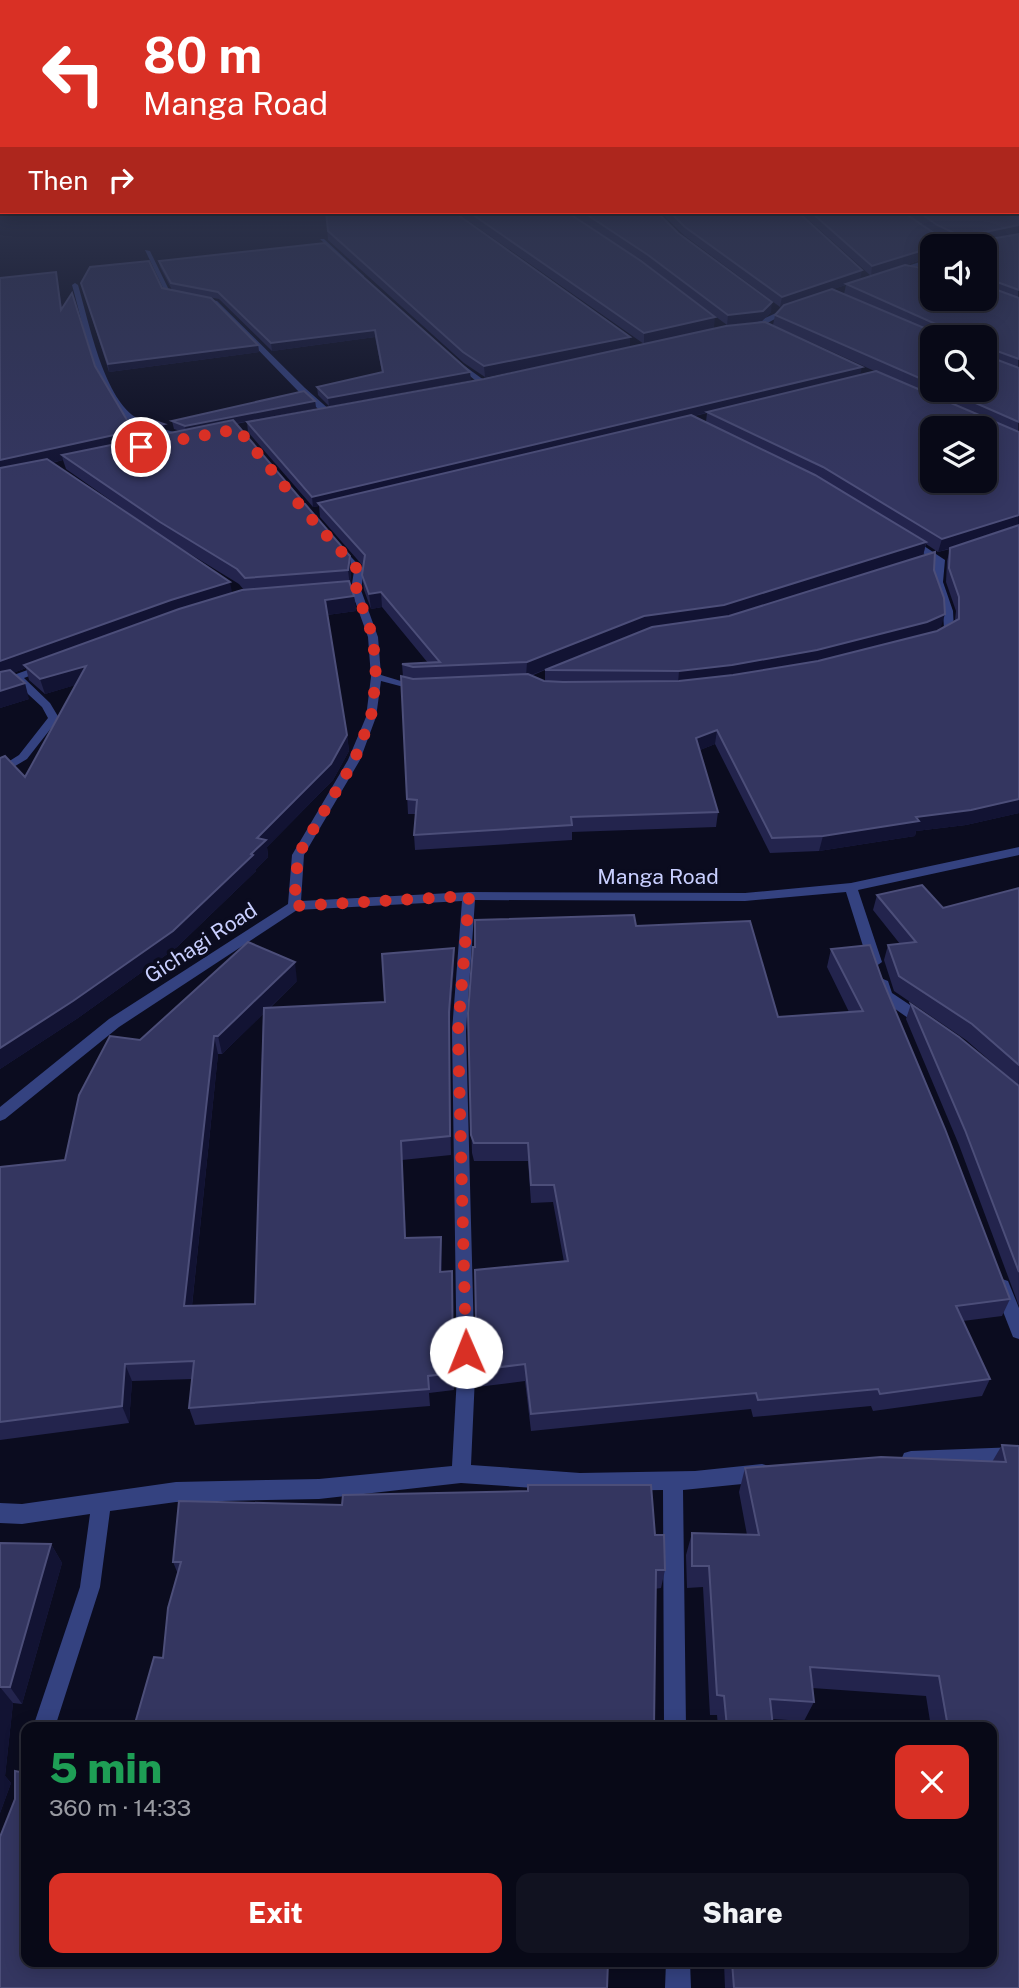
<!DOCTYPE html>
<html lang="en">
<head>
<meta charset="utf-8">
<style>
  :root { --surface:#080917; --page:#111220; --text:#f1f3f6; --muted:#989aa1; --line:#292a36; --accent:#d93025 }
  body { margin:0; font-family:"Public Sans",sans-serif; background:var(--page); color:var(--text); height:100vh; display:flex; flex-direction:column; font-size:26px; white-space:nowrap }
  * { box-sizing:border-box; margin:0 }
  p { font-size:23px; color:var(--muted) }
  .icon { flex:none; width:38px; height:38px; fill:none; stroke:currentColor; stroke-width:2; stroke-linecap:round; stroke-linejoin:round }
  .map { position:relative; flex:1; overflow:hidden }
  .panel { position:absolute; left:21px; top:1722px; width:976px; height:245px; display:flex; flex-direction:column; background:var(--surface); border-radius:14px; box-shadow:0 4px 18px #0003,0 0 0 2px var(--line) }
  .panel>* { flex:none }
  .hud { position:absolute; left:0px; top:0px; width:1020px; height:214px; box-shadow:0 4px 18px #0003,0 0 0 2px var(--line); background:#d93025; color:#fff; overflow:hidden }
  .controls { position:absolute; left:920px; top:234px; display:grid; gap:14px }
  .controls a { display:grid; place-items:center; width:77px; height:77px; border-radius:14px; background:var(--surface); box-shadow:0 4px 18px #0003,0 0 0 2px var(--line); font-size:35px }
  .pin { position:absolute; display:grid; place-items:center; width:60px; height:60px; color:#fff; margin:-30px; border:4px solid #fff; border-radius:50%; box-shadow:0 2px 7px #0007 }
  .me { position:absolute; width:77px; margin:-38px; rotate:359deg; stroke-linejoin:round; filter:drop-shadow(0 0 5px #0008) }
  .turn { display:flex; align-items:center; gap:24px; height:147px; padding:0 28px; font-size:32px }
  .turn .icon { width:91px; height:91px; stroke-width:2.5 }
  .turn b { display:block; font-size:49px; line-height:60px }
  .then { display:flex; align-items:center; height:66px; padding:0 28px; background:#0003; gap:14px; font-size:26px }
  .round { display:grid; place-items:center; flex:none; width:74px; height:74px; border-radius:14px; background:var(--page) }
  .overview { display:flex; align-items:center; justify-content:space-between; height:119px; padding:0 28px }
  h1 { font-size:42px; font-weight:800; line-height:52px; color:#1e9e55 }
  .cta { display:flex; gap:14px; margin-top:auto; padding:14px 28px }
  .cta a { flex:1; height:80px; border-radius:14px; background:var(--accent); color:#fff; font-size:28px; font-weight:800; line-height:80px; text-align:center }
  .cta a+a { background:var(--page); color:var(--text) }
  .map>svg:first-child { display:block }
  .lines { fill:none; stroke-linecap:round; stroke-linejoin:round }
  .street { fill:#344280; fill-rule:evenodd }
  .wall { fill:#23244d; fill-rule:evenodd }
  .shaded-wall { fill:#121333 }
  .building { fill:#343660; stroke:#4c4e79; stroke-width:2; fill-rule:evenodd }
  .route { stroke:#d93025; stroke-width:12; stroke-dasharray:0 21.6 }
  .labels { text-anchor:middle; stroke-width:7; stroke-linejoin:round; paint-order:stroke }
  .street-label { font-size:21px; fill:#c9cfff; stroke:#0b0c1f }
</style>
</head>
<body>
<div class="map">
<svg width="1019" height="1988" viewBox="0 0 1019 1988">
  <rect width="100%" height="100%" fill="#0b0c1f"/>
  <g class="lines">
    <g class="street">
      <path d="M 320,239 L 324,239 L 364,276 L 364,278 L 360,278 Z"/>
      <path d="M 145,250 L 150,251 L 170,292 L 217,301 L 305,388 L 331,411 L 331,415 L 325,415 L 299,392 L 213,303 L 166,294 Z"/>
      <path d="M 933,258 L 933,262 L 894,273 L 891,271 Z"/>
      <path d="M 75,283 L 78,285 C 89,322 103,395 135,417 C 150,427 170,430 186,436 L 186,440 C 177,440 168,435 160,432 C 150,429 138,426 129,420 C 96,396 83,323 72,285 Z"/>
      <path d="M 789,307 L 791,310 L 764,325 L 749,329 L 746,327 Z"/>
      <path d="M 455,362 L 459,362 L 488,383 L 481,385 L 455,364 Z"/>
      <path d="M 906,538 L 912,538 L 945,560 L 943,582 L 953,611 L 954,630 L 943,637 L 934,635 L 944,629 L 943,611 L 933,582 L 935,561 L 906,542 Z"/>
      <path d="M 335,546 L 341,546 L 364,571 L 361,590 L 378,637 L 381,675 L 424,688 L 419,691 L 381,681 L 376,717 L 360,760 L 304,855 L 301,901 L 469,892 L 745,893 L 851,883 L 1019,847 L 1019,855 L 858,890 L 882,962 L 875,967 L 868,962 L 846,892 L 745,901 L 475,900 L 466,1031 L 475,1376 L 471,1465 L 580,1473 L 695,1471 L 762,1464 L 769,1466 L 772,1473 L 769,1480 L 762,1482 L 683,1490 L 686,1727 L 664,1727 L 663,1490 L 580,1491 L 461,1483 L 319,1499 L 176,1502 L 110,1511 L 100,1587 L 55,1727 L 33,1727 L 80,1587 L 90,1514 L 22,1524 L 0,1523 L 0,1503 L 22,1504 L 176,1482 L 319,1479 L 452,1466 L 457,1376 L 452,1031 L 462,901 L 297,910 L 119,1027 L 5,1119 L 0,1121 L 0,1107 L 109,1019 L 288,904 L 292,855 L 348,760 L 366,717 L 371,677 L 368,637 L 351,590 L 354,571 L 335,550 Z"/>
      <path d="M 44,664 L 49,667 L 48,669 L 24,678 L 50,703 L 59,718 L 27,759 L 0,775 L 0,767 L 19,755 L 48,718 L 42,707 L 15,682 L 0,687 L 0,680 Z"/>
      <path d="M 883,979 L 888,981 L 892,993 L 928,1017 L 930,1021 L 928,1025 L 918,1025 L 881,999 L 876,984 Z"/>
      <path d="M 1002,1279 L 1008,1281 L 1019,1308 L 1019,1339 L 1013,1337 L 993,1286 L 996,1281 Z"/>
      <path d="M 1019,1447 L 1019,1465 L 911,1469 L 904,1467 L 901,1460 L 904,1453 L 911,1451 Z"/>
      <path d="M 666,1962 L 690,1962 L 691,1988 L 665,1988 Z"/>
    </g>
  </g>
  <g class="wall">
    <path d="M 1018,203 L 1019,813 L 966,825 L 916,831 L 915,836 L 819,851 L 770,853 L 715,744 L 700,750 L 718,812 L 716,827 L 572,832 L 572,840 L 415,850 L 414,835 L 416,814 L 408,814 L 401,676 L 403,677 L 402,664 L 428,663 L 382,607 L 371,609 L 364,590 L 362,575 L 363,566 L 320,517 L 319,506 L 313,507 L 248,432 L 247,422 L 484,379 L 595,355 L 485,377 L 464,363 L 328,240 L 326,212 L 630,337 L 630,347 L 644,344 L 456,212 L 657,212 L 678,233 L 771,312 L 762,321 L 727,325 L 647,265 L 569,212 L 567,212 L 714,328 L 645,344 L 860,375 L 881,374 L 773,325 L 775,315 L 782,306 L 780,307 L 685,236 L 660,212 L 798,212 L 860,280 L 871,276 L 800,212 L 903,212 L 929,230 L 905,212 L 1018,212 ZM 933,247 L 985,247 L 933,299 ZM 921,260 L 919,268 L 906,265 ZM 846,285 L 844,294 L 833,289 ZM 933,338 L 985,390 L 933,390 ZM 707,413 L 706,422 L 693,416 L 699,415 ZM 926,544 L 938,552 L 950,549 L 947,561 L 946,582 L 956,611 L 955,620 L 937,631 L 931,632 L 941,627 L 934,570 L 923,556 ZM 545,670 L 545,681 L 531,676 Z"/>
    <path d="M 325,243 L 471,380 L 329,406 L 318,395 L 317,387 L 382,372 L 375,337 L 272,351 L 219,299 L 172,290 L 160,267 L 159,261 Z"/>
    <path d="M 56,272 L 62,309 L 130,425 L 164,424 L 166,434 L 180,431 L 174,429 L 172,421 L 315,401 L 316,408 L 236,424 L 300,503 L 350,556 L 351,572 L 350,584 L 354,596 L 356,611 L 327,615 L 347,735 L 349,751 L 333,780 L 267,847 L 268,857 L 256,869 L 256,871 L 177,947 L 78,1018 L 0,1069 L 0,758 L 25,777 L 75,685 L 45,694 L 29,680 L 26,668 L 13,673 L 29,699 L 0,708 L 0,278 ZM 63,460 L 66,469 L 150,528 L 52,463 ZM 169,541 L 239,584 L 244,590 L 232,593 Z"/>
    <path d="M 81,283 L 162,288 L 258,345 L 259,352 L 109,372 Z"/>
    <path d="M 1019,888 L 1019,1086 L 966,1040 L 894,991 L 884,960 L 888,945 L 900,944 L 873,910 L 877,895 L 943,908 Z"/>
    <path d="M 636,926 L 778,1017 L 849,1012 L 827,967 L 831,949 L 882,979 L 1010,1299 L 1002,1316 L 963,1321 L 990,1379 L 982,1396 L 873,1411 L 871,1406 L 753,1417 L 751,1409 L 531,1431 L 525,1381 L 477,1387 L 475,1270 L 564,1262 L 553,1202 L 531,1203 L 528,1161 L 474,1161 L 472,1153 L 468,1013 Z"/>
    <path d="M 454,967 L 449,1031 L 451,1155 L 402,1160 L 406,1238 L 441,1237 L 442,1272 L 452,1271 L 454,1390 L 429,1393 L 430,1406 L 195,1425 L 189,1408 L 192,1379 L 132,1381 L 129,1423 L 0,1440 L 0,1167 L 65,1160 L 140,1040 L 297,981 L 270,1008 L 385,1002 ZM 263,1014 L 255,1304 L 192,1306 L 218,1054 L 222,1054 Z"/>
    <path d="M 911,1004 L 1019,1086 L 1019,1306 L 959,1145 L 906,1019 Z"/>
    <path d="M 1002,1445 L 1019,1446 L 1019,1988 L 725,1988 L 724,1962 L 992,1962 L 992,1727 L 931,1727 L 926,1696 L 812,1688 L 814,1702 L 804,1721 L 772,1719 L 773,1727 L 718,1727 L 717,1715 L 710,1715 L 703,1587 L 687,1588 L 686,1555 L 692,1533 L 747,1535 L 739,1492 L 745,1468 L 992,1462 Z"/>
    <path d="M 655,1535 L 665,1570 L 661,1588 L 163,1658 L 178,1574 L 173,1562 Z"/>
    <path d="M 0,1543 L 51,1544 L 62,1563 L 22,1704 L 13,1703 L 5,1776 L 11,1783 L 0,1813 Z"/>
  </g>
  <g class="shaded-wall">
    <path d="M 1019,225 L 1019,234 L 966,247 L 967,238 L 970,235 Z"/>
    <path d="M 933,247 L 933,256 L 871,276 L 872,266 Z"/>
    <path d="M 862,270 L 860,280 L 780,307 L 782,297 Z"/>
    <path d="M 772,302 L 771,312 L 762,321 L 727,325 L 728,315 Z"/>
    <path d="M 715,317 L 714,328 L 644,344 L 644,333 Z"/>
    <path d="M 375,330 L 375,337 L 272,351 L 271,343 Z"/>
    <path d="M 630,337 L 630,348 L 485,377 L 484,366 Z"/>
    <path d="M 258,345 L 259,352 L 109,372 L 108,364 Z"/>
    <path d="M 862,367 L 860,376 L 321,505 L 318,503 L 319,506 L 313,507 L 312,497 Z"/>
    <path d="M 470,372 L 471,380 L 329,406 L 328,398 Z"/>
    <path d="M 315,401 L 316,408 L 186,433 L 185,426 Z"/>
    <path d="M 164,424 L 167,437 L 62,455 L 63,460 L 0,474 L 0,460 Z"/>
    <path d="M 1019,515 L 1018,527 L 938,552 L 942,539 Z"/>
    <path d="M 926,542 L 923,556 L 722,619 L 643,631 L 526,677 L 527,662 L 644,616 Z"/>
    <path d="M 350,556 L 351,572 L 350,586 L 348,570 Z"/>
    <path d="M 230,582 L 233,597 L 24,665 L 26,668 L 0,678 L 0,661 L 171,600 Z"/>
    <path d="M 381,592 L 382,607 L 371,609 L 369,594 Z"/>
    <path d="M 354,596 L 356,611 L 327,615 L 325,600 Z"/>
    <path d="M 945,614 L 941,627 L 924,636 L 814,663 L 678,684 L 679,671 Z"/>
    <path d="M 86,666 L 89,681 L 45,694 L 40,679 Z"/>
    <path d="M 25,683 L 29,699 L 0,708 L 0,691 Z"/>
    <path d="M 717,730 L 715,744 L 695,752 L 696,738 Z"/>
    <path d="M 347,735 L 349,751 L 333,780 L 267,847 L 268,857 L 256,869 L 256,871 L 177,947 L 78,1018 L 0,1069 L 0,1048 L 251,854 L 257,838 Z"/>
    <path d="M 1019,799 L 1019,813 L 966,825 L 916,831 L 915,836 L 819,851 L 823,836 L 916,817 Z"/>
    <path d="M 454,948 L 454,967 L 449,1031 L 451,1155 L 449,1012 Z"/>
    <path d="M 295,962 L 297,981 L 222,1054 L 218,1036 Z"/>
    <path d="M 214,1036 L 218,1054 L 190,1324 L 184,1306 Z"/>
    <path d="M 401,1141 L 402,1160 L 407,1256 L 405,1238 Z"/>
    <path d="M 441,1237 L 442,1255 L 441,1290 L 440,1272 Z"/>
    <path d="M 452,1271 L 453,1289 L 454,1390 L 453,1373 Z"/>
    <path d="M 125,1364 L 132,1381 L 129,1423 L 122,1406 Z"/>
    <path d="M 51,1544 L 62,1563 L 22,1704 L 10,1687 Z"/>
    <path d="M 0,1687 L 13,1703 L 5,1776 L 11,1783 L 0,1813 Z"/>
  </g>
  <g class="building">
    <path d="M 1019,211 L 1019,225 L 970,235 L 967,238 L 984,240 L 1019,234 L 1019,290 L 986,278 L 986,286 L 1019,298 L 1019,359 L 986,347 L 987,356 L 1019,368 L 1019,422 L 946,390 L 985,390 L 985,338 L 933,338 L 933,384 L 775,315 L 784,305 L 832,289 L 936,333 L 939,329 L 938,325 L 846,284 L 905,265 L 933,270 L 933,299 L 985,299 L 985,247 L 933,247 L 872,266 L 811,212 L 903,212 L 934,233 L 952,239 L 965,238 L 937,225 L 919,212 Z"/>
    <path d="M 326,212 L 454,212 L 630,337 L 484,366 L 463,352 L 328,231 Z"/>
    <path d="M 469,212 L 567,212 L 641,261 L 715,317 L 644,333 Z"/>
    <path d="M 583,212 L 657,212 L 678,233 L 772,302 L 763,311 L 728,315 L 648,255 Z"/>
    <path d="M 670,212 L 798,212 L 862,270 L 782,297 L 685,227 Z"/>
    <path d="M 325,243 L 470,372 L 328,398 L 317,387 L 383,372 L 375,330 L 271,343 L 218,292 L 171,283 L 159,261 Z"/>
    <path d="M 933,255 L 933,262 L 921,260 Z"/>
    <path d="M 149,261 L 162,288 L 211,298 L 258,345 L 108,364 L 81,283 L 90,267 Z"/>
    <path d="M 56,272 L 61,310 L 72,293 L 95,366 L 130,425 L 152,420 L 164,424 L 0,460 L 0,278 Z"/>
    <path d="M 765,322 L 862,367 L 312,497 L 247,422 L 484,379 L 726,326 Z"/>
    <path d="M 876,371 L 1019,432 L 1019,515 L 942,539 L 823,467 L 707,412 ZM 933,429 L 985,429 L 985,481 L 933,481 Z"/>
    <path d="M 304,391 L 315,401 L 185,426 L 172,421 Z"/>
    <path d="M 691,415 L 815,475 L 926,542 L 724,605 L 644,616 L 527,662 L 413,667 L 402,664 L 440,662 L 381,592 L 369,594 L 362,575 L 365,555 L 318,503 Z"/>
    <path d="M 233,420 L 300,498 L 300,503 L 305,504 L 350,556 L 348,570 L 245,578 L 237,569 L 160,522 L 62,455 Z"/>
    <path d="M 47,459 L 230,582 L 171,600 L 0,661 L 0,468 Z"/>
    <path d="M 1019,525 L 1019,799 L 971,810 L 916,817 L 919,821 L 823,836 L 772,838 L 717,730 L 696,738 L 718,812 L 571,817 L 572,825 L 414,835 L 417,800 L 407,799 L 401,676 L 413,679 L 528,674 L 544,681 L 563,682 L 679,681 L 733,675 L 818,661 L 937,631 L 959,619 L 959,597 L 949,568 L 950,548 Z"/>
    <path d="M 935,552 L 934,570 L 944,598 L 945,614 L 927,622 L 817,650 L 732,665 L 679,671 L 545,670 L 652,627 L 729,616 Z"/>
    <path d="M 349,581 L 354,596 L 325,600 L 347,735 L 331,764 L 257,838 L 266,840 L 251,854 L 253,855 L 173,931 L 73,1001 L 0,1048 L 0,758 L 5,756 L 25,777 L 86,666 L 40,679 L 24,665 L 179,609 L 242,590 Z"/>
    <path d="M 10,670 L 25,683 L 0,691 L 0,672 Z"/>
    <path d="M 922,885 L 943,908 L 1019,888 L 1019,1065 L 972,1024 L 899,976 L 888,945 L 916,942 L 877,895 Z"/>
    <path d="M 634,915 L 636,926 L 750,921 L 778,1017 L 863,1011 L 831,949 L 870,945 L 882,979 L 945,1129 L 1010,1299 L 956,1306 L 990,1379 L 880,1394 L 878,1389 L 758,1400 L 756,1393 L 531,1414 L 525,1364 L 477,1370 L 475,1270 L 568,1261 L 554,1185 L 531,1185 L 528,1143 L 474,1143 L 471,1135 L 468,1013 L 473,947 L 475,947 L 475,920 Z"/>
    <path d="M 248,942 L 295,962 L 218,1036 L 214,1036 L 184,1306 L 255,1304 L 264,1008 L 385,1002 L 382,954 L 454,948 L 449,1012 L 450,1136 L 401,1141 L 405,1238 L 441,1237 L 440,1272 L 452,1271 L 453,1373 L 428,1376 L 429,1389 L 189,1408 L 194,1361 L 125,1364 L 122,1406 L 0,1422 L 0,1167 L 65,1160 L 79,1095 L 110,1036 L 140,1040 Z"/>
    <path d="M 911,1004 L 959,1037 L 1019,1086 L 1019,1272 L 965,1130 Z"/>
    <path d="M 1002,1445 L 1019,1446 L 1019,1988 L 734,1988 L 732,1962 L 992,1962 L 992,1727 L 948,1727 L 939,1676 L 810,1667 L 814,1702 L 770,1699 L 773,1727 L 727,1727 L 724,1696 L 717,1695 L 709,1566 L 692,1566 L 692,1533 L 759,1535 L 745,1468 L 881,1457 L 1006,1462 Z"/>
    <path d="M 528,1485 L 651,1485 L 655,1535 L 664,1535 L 665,1570 L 656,1570 L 654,1727 L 134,1727 L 154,1657 L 163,1658 L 168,1608 L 181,1562 L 173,1562 L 179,1501 L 342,1505 L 343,1495 L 528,1491 Z"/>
    <path d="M 0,1543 L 51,1544 L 10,1687 L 0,1687 Z"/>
    <path d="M 15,1771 L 26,1773 L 26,1962 L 608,1962 L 607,1988 L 0,1988 L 0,1837 L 15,1799 Z"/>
  </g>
  <linearGradient id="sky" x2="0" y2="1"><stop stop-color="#060711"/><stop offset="0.42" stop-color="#2e344d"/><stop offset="1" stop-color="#2e344d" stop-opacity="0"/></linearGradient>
  <rect width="1019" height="481" fill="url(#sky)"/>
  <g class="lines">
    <path class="route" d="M 141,447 L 238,429 L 307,514 L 359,571 L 356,590 L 373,637 L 376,677 L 371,717 L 354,761 L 298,855 L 294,906 L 469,896 L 458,1031 L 466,1352"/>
  </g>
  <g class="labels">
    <g class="street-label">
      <text x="658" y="884">Manga Road</text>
      <text transform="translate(201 943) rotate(-33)" y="7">Gichagi Road</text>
    </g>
  </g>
</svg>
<div class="controls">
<a><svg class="icon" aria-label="sound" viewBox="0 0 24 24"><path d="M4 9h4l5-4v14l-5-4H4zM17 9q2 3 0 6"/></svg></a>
<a><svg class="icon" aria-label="search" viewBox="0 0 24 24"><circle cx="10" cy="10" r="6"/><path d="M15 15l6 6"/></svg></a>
<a><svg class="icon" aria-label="layers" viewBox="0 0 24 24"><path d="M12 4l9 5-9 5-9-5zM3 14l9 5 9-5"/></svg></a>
</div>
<div class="pin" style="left:141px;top:447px;background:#d93025"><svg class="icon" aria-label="arrive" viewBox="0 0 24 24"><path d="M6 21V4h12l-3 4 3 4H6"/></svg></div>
<svg class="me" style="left:466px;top:1352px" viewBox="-20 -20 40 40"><circle r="19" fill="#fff"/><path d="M0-13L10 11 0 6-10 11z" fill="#d93025"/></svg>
<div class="hud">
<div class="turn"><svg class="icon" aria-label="left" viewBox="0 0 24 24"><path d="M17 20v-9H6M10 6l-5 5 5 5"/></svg><div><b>80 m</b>Manga Road</div></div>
<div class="then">Then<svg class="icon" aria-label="right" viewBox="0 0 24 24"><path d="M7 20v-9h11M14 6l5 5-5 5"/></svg></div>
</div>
<section class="panel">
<div class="overview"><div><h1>5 min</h1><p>360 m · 14:33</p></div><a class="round" style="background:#d93025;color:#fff"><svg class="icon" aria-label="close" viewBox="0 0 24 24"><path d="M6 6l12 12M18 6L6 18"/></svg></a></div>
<div class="cta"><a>Exit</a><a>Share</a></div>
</section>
</div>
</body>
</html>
